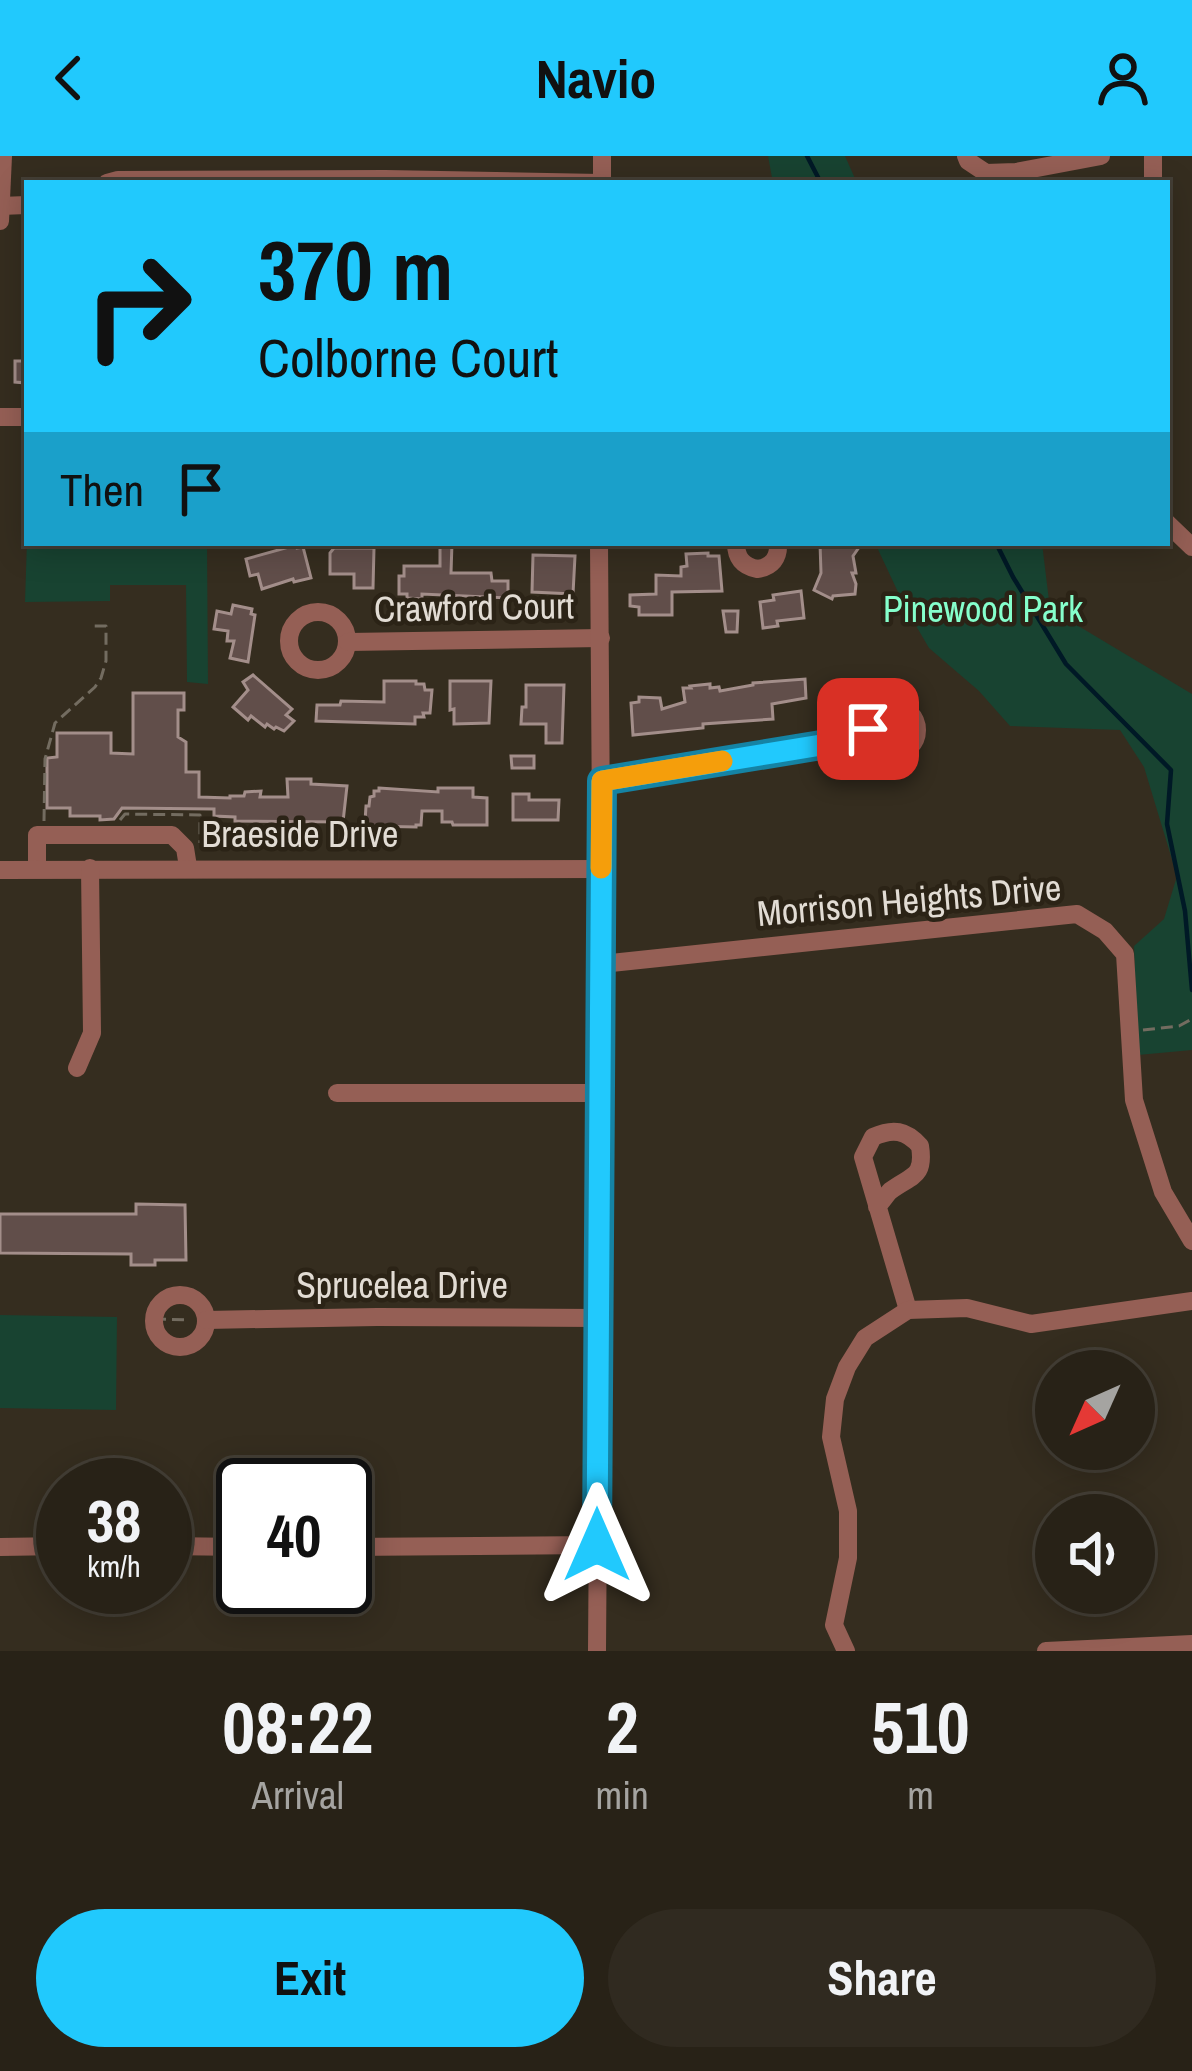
<!DOCTYPE html>
<html lang="en">
<head>
<meta charset="utf-8">
<style>
  :root { --surface:#282217; --page:#302a20; --text:#f1f3f6; --muted:#a5a4a1; --line:#443f36; --accent:#21c9fd }
  body { margin:0; font-family:"Archivo Narrow",sans-serif; background:var(--page); color:var(--text); height:100vh; display:flex; flex-direction:column; font-size:45px; white-space:nowrap }
  * { box-sizing:border-box; margin:0 }
  p { font-size:39px; color:var(--muted) }
  .icon { flex:none; width:66px; height:66px; fill:none; stroke:currentColor; stroke-width:2; stroke-linecap:round; stroke-linejoin:round }
  .map { position:relative; height:1495px; overflow:hidden }
  .drawer { display:flex; flex-direction:column; background:var(--surface); flex:1 }
  .drawer>* { flex:none }
  .top-card { position:absolute; left:24px; top:24px; width:1146px; height:366px; border-radius:0px; box-shadow:0 6px 30px #0003,0 0 0 3px var(--line); background:#21c9fd; color:#111; overflow:hidden }
  .needle { width:78px; rotate:225deg }
  .tools { position:absolute; left:1035px; top:1194px; display:grid; gap:24px }
  .tools a { display:grid; place-items:center; width:120px; height:120px; border-radius:50%; background:var(--surface); box-shadow:0 6px 30px #0003,0 0 0 3px var(--line); font-size:60px }
  .speed { position:absolute; left:36px; top:1302px; display:flex; gap:24px; font-size:60px; font-weight:700; text-align:center }
  .speed>* { display:grid; place-content:center; width:156px; height:156px; border-radius:50%; background:var(--surface); box-shadow:0 6px 30px #0003,0 0 0 3px var(--line); line-height:1 }
  .speed small { font-size:30px; font-weight:400 }
  .speed .limit { border:6px solid #111; border-radius:18px; background:#fff; color:#111 }
  .pin { position:absolute; display:grid; place-items:center; width:102px; height:102px; color:#fff; margin:-51px; border-radius:24px; box-shadow:0 6px 18px #0006 }
  .me { position:absolute; width:132px; margin:-66px; rotate:0deg; stroke-linejoin:round; filter:drop-shadow(0 0 9px #0008) }
  .turn { display:flex; align-items:center; gap:42px; height:252px; padding:0 36px; font-size:54px }
  .turn .icon { width:156px; height:156px; stroke-width:2.5 }
  .turn b { display:block; font-size:84px; line-height:102px }
  .then { display:flex; align-items:center; height:114px; padding:0 36px; background:#0003; gap:24px; font-size:45px }
  .eta { display:flex; justify-content:space-evenly; align-items:center; height:204px; text-align:center }
  .eta b { font-size:72px; font-weight:700; line-height:84px }
  .button { display:flex; gap:24px; margin-top:auto; padding:24px 36px }
  .button a { flex:1; height:138px; border-radius:72px; background:var(--accent); color:#111; font-size:48px; font-weight:700; line-height:138px; text-align:center }
  .button a+a { background:var(--page); color:var(--text) }
  header { display:flex; justify-content:space-between; align-items:center; height:156px; padding:0 36px; background:var(--accent); color:#111; font-size:54px; font-weight:700 }
  .map>svg:first-child { display:block }
  .green { fill:#184331 }
  .lines { fill:none; stroke-linecap:round; stroke-linejoin:round }
  .stream { stroke:#001926; stroke-width:4.5 }
  .building { fill:#614e4a; stroke:#a38e8a; stroke-width:3 }
  .path { stroke:#736c60; stroke-width:3; stroke-dasharray:12 6; stroke-linecap:butt }
  .minor { stroke:#955f55; stroke-width:18 }
  .route-casing { stroke:#1583a4; stroke-width:30 }
  .route { stroke:#21c9fd; stroke-width:21 }
  .slow { stroke:#f59e0b; stroke-width:21 }
  .labels { text-anchor:middle; stroke-width:9; stroke-linejoin:round; paint-order:stroke }
  .street-label { font-size:36px; fill:#e2dcd4; stroke:#2b2316 }
  .park-label { font-size:36px; fill:#85ffcc; stroke:#2b2316 }
</style>
</head>
<body>
<header><svg class="icon" aria-label="back" viewBox="0 0 24 24"><path d="M15 5l-7 7 7 7"/></svg>Navio<svg class="icon" aria-label="person" viewBox="0 0 24 24"><circle cx="12" cy="8" r="4"/><path d="M4 21q1-7 8-7t8 7"/></svg></header>
<div class="map">
<svg width="1192" height="1495" viewBox="0 0 1192 1495">
  <rect width="100%" height="100%" fill="#352d1f"/>
  <g class="green">
    <path d="M 768,0 L 845,0 L 857,27 L 773,27 Z"/>
    <path d="M 27,385 L 27,387 L 207,387 L 208,528 L 187,526 L 186,429 L 110,429 L 110,445 L 25,446 Z"/>
    <path d="M 875,387 L 1042,387 L 1050,453 L 1192,538 L 1192,894 L 1138,899 L 1134,790 L 1164,763 L 1177,720 L 1144,611 L 1120,574 L 1010,570 L 979,535 L 929,492 L 905,451 Z"/>
    <path d="M 0,1159 L 117,1161 L 116,1254 L 0,1252 Z"/>
  </g>
  <g class="lines">
    <g class="stream">
      <path d="M 807,0 L 821,27"/>
      <path d="M 996,387 L 1013,421 L 1066,508 L 1171,614 L 1167,668 L 1185,755 L 1192,834"/>
    </g>
  </g>
  <g class="building">
    <path d="M 15,205 L 27,205 L 27,227 L 15,226 Z"/>
    <path d="M 440,387 L 452,387 L 451,417 L 491,417 L 492,425 L 508,425 L 508,442 L 422,438 L 422,443 L 407,442 L 407,438 L 399,438 L 399,420 L 404,420 L 404,410 L 440,410 Z"/>
    <path d="M 820,387 L 862,387 L 853,400 L 856,417 L 852,417 L 856,428 L 855,438 L 833,440 L 832,443 L 814,434 L 821,417 Z"/>
    <path d="M 296,389 L 297,392 L 303,391 L 311,422 L 294,426 L 293,423 L 262,433 L 258,418 L 250,420 L 246,403 Z"/>
    <path d="M 334,392 L 374,392 L 373,432 L 354,432 L 354,418 L 330,418 L 330,397 Z"/>
    <path d="M 708,397 L 708,400 L 719,400 L 722,435 L 672,436 L 672,459 L 639,459 L 639,451 L 630,450 L 630,439 L 656,438 L 656,419 L 681,420 L 681,411 L 687,410 L 686,398 Z"/>
    <path d="M 533,399 L 575,400 L 573,438 L 532,436 Z"/>
    <path d="M 801,435 L 804,462 L 777,465 L 778,470 L 763,472 L 760,446 L 774,444 L 773,439 Z"/>
    <path d="M 233,449 L 252,453 L 251,458 L 255,459 L 248,506 L 230,502 L 234,485 L 227,485 L 228,475 L 214,473 L 217,455 L 231,458 Z"/>
    <path d="M 723,455 L 738,455 L 737,476 L 726,476 Z"/>
    <path d="M 253,519 L 292,553 L 286,559 L 294,565 L 284,575 L 276,571 L 274,573 L 267,568 L 265,571 L 251,560 L 248,564 L 233,551 L 248,534 L 243,526 Z"/>
    <path d="M 805,523 L 806,542 L 772,548 L 773,563 L 703,568 L 703,572 L 633,579 L 631,547 L 639,546 L 639,541 L 660,542 L 662,553 L 685,546 L 683,532 L 691,532 L 690,530 L 710,528 L 710,532 L 719,531 L 720,535 L 753,529 L 753,527 Z"/>
    <path d="M 384,525 L 416,525 L 416,528 L 424,528 L 425,534 L 432,534 L 430,557 L 423,557 L 424,561 L 415,561 L 415,568 L 316,565 L 317,549 L 340,549 L 341,545 L 384,546 Z"/>
    <path d="M 450,525 L 491,525 L 489,567 L 454,568 L 454,553 L 450,554 Z"/>
    <path d="M 526,529 L 564,529 L 562,587 L 546,587 L 546,568 L 521,568 L 522,551 L 526,551 Z"/>
    <path d="M 133,537 L 184,537 L 184,554 L 178,554 L 178,581 L 186,586 L 186,616 L 199,616 L 199,641 L 230,642 L 230,640 L 244,640 L 245,636 L 261,635 L 260,641 L 288,641 L 287,623 L 311,623 L 311,628 L 347,630 L 343,666 L 235,665 L 235,661 L 214,660 L 214,653 L 122,652 L 114,663 L 100,664 L 100,660 L 70,660 L 70,652 L 47,652 L 47,602 L 57,601 L 57,577 L 111,577 L 111,597 L 133,598 Z"/>
    <path d="M 511,600 L 534,600 L 534,612 L 512,612 Z"/>
    <path d="M 379,632 L 438,636 L 438,632 L 473,632 L 473,641 L 487,642 L 487,669 L 453,669 L 452,666 L 442,666 L 442,655 L 422,655 L 421,669 L 416,669 L 416,671 L 368,670 L 365,666 L 366,650 L 369,650 L 370,641 L 374,640 L 374,635 L 379,635 Z"/>
    <path d="M 513,638 L 529,638 L 529,644 L 559,644 L 558,664 L 513,664 Z"/>
    <path d="M 136,1048 L 185,1049 L 186,1104 L 155,1104 L 155,1109 L 131,1109 L 131,1098 L 0,1097 L 0,1058 L 136,1058 Z"/>
  </g>
  <g class="lines">
    <g class="path">
      <path d="M 120,664 L 125,658 L 200,659 L 200,687"/>
      <path d="M 44,665 L 45,603 L 55,567 L 95,531 L 101,522 L 106,505 L 106,470 L 92,470"/>
      <path d="M 1143,874 L 1179,870 L 1192,863"/>
      <path d="M 154,1163 L 189,1164"/>
    </g>
    <g class="minor">
      <path d="M 602,0 L 602,27"/>
      <path d="M 966,0 L 968,5 L 986,17 L 1016,16 L 1101,0"/>
      <path d="M 1153,0 L 1153,27"/>
      <path d="M 107,27 L 118,24 L 385,23 L 600,27"/>
      <path d="M 0,50 L 27,49"/>
      <path d="M 0,65 L 3,0"/>
      <path d="M 0,261 L 27,261"/>
      <path d="M 1167,367 L 1192,391"/>
      <path d="M 736,387 C 736,402 743,410 757,413 C 772,411 779,402 778,387"/>
      <circle cx="318" cy="485" r="29"/>
      <path d="M 348,486 L 601,482"/>
      <circle cx="893" cy="574" r="24"/>
      <path d="M 602,625 L 870,581"/>
      <path d="M 37,712 L 37,679 L 172,679 L 185,692 L 188,711"/>
      <path d="M 0,714 L 601,713"/>
      <path d="M 602,810 L 611,807 L 1077,758 L 1105,775 L 1125,798 L 1134,944 L 1163,1036 L 1192,1085"/>
      <path d="M 77,912 L 92,877 L 90,712"/>
      <path d="M 337,937 L 599,937"/>
      <path d="M 877,1051 C 879,1049 888,1037 890,1035 C 911,1019 925,1022 920,990 C 906,974 893,972 873,981 L 863,1001 L 908,1154"/>
      <circle cx="180" cy="1165" r="26"/>
      <path d="M 206,1164 L 377,1161 L 599,1162"/>
      <path d="M 165,1390 L 243,1391"/>
      <path d="M 0,1391 L 63,1390"/>
      <path d="M 345,1391 L 597,1389"/>
      <path d="M 597,1495 L 602,810 L 599,387"/>
      <path d="M 846,1495 L 834,1469 L 848,1402 L 848,1355 L 831,1281 L 835,1243 L 847,1211 L 865,1182 L 908,1154 L 967,1152 L 1031,1168 L 1192,1145"/>
      <path d="M 1046,1495 L 1192,1488"/>
    </g>
  </g>
  <g class="lines">
    <g class="route-casing">
      <path id="route" d="M 597,1389 L 602,625 L 870,581 L 868,573"/>
    </g>
    <use href="#route" class="route"/>
    <path class="slow" d="M 601,712 L 602,625 L 722,605"/>
  </g>
  <g class="labels">
    <g class="street-label">
      <text transform="translate(474 451) rotate(-1)" y="13">Crawford Court</text>
      <text x="300" y="691">Braeside Drive</text>
      <text transform="translate(909 744) rotate(-5)" y="13">Morrison Heights Drive</text>
      <text x="402" y="1142">Sprucelea Drive</text>
    </g>
    <g class="park-label">
      <text x="983" y="466">Pinewood Park</text>
    </g>
  </g>
</svg>
<div class="tools">
<a><svg class="needle" viewBox="-14 -14 28 28"><path d="M0-13l5 13h-10z" fill="#e53935"/><path d="M0 13l5-13h-10z" fill="#a5a4a1"/></svg></a>
<a><svg class="icon" aria-label="sound" viewBox="0 0 24 24"><path d="M4 9h4l5-4v14l-5-4H4zM17 9q2 3 0 6"/></svg></a>
</div>
<div class="speed"><div>38<small>km/h</small></div><div class="limit">40</div></div>
<div class="pin" style="left:868px;top:573px;background:#d93025"><svg class="icon" aria-label="arrive" viewBox="0 0 24 24"><path d="M6 21V4h12l-3 4 3 4H6"/></svg></div>
<svg class="me" style="left:597px;top:1389px" viewBox="-20 -20 40 40"><path d="M0-17L14 15 0 8-14 15z" fill="#21c9fd" stroke="#fff" stroke-width="4"/></svg>
<div class="top-card">
<div class="turn"><svg class="icon" aria-label="right" viewBox="0 0 24 24"><path d="M7 20v-9h11M14 6l5 5-5 5"/></svg><div><b>370 m</b>Colborne Court</div></div>
<div class="then">Then<svg class="icon" aria-label="arrive" viewBox="0 0 24 24"><path d="M6 21V4h12l-3 4 3 4H6"/></svg></div>
</div>
</div>
<section class="drawer">
<div class="eta">
<div><b>08:22</b><p>Arrival</p></div>
<div><b>2</b><p>min</p></div>
<div><b>510</b><p>m</p></div>
</div>
<div class="button"><a>Exit</a><a>Share</a></div>
</section>
</body>
</html>
